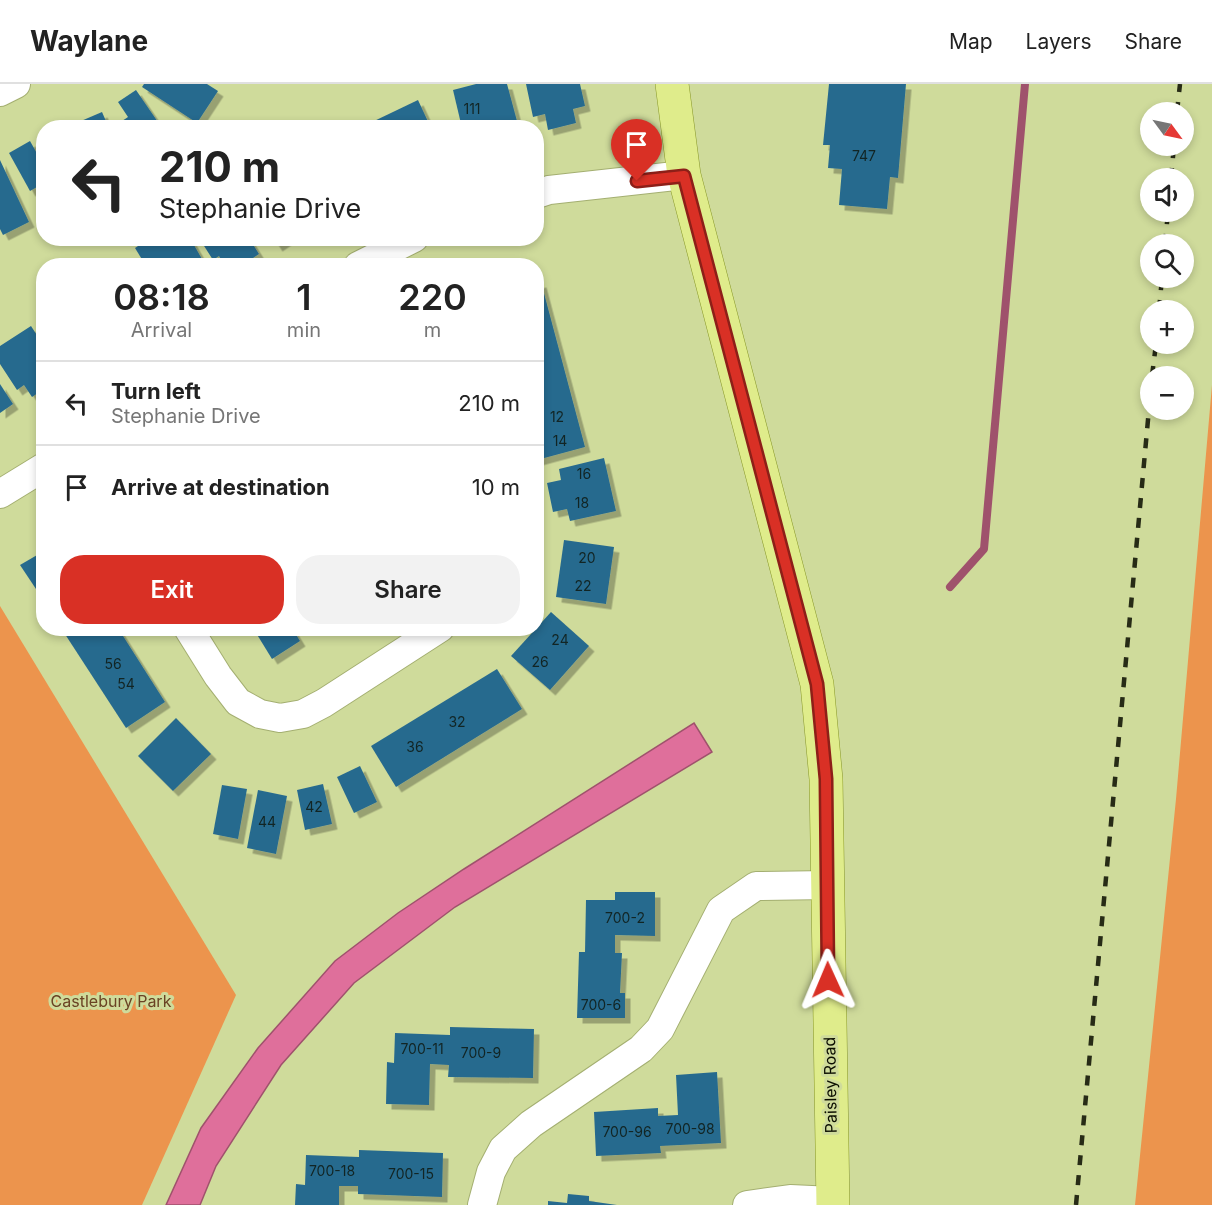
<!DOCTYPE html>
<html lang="en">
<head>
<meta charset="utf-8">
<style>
  :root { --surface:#fff; --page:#f2f2f2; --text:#222; --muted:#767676; --line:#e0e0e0; --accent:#d93025 }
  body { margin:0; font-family:Inter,sans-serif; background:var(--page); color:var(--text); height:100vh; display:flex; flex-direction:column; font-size:22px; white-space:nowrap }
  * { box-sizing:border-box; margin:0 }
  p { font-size:20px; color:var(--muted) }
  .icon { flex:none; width:33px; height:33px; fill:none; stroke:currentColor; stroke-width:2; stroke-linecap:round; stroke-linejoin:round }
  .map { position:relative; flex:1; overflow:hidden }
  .panel { position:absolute; left:36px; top:174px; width:508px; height:378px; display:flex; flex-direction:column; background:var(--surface); border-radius:24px; box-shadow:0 3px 9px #0003 }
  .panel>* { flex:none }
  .guide { position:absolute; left:36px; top:36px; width:508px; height:126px; border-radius:24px; box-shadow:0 3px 9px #0003; background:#fff; color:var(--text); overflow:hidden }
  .needle { width:39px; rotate:123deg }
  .fabs { position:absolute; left:1140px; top:18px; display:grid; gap:12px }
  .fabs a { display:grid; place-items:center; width:54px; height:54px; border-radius:50%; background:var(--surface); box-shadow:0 3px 9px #0003; font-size:30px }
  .pin { position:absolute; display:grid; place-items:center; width:51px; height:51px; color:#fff; margin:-62px -26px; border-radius:50% 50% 50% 0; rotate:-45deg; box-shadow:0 0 6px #0007 }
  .pin .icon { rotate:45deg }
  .me { position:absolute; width:66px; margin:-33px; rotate:359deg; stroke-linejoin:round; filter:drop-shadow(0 0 4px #0008) }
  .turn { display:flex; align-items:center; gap:21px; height:126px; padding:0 24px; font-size:27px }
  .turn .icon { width:78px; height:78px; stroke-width:2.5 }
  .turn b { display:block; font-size:42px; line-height:51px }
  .eta { display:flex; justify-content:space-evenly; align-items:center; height:102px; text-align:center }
  .eta b { font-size:36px; font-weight:600; line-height:42px }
  .button { display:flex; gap:12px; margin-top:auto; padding:12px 24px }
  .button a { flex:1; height:69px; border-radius:24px; background:var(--accent); color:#fff; font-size:24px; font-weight:600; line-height:69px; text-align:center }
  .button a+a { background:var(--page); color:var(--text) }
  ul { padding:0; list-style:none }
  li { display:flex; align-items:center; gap:18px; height:84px; padding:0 24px; border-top:2px solid var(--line) }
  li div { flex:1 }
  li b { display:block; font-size:22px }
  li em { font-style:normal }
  header { display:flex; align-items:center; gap:36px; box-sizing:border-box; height:84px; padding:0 30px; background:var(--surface); border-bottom:2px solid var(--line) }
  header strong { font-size:28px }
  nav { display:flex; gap:33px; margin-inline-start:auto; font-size:21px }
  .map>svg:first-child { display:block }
  .green { fill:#ec944d }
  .water { fill:#df6f9b; stroke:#9f526c; stroke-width:1.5 }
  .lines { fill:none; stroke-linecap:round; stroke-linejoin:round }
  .stream { stroke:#9f526c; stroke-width:8 }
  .building { fill:#286a8e; filter:url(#shadow) }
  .minor-casing { stroke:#a4af71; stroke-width:30 }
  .major-casing { stroke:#879628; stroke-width:34 }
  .minor { stroke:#fff; stroke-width:28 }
  .major { stroke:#dfec8b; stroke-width:33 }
  .rail { stroke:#272b16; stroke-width:4.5; stroke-dasharray:10 10; stroke-linecap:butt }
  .route-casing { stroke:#8d1f18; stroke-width:15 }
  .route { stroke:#d93025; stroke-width:10 }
  .labels { text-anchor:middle; stroke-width:6; stroke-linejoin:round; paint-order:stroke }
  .number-label { font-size:14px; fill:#122524 }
  .park-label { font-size:16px; fill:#6a4324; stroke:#cfdb9b }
  .street-label { font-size:16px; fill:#0b0e00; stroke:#cfdb9b }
</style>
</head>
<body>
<header>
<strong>Waylane</strong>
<nav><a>Map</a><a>Layers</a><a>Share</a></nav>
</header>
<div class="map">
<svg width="1212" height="1121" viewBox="0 0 1212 1121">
  <defs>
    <filter id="shadow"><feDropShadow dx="5.5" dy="5.5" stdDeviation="0" flood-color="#0004"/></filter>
  </defs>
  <rect width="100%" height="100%" fill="#cfdb9b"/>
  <g class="green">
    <path d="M 1212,301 L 1212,1121 L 1135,1121 L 1176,715 Z"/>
    <path d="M 0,522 L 236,911 L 142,1121 L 0,1121 Z"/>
  </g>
  <path class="water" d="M 694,639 L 712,668 L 455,823 L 354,899 L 281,981 L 216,1082 L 200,1121 L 166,1121 L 201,1044 L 258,964 L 335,877 L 398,829 L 464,785 Z"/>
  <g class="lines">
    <path class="stream" d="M 950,503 L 984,465 L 1025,0"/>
  </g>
  <g class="building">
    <path d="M 144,0 L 207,0 L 218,7 L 197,39 L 142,3 Z"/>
    <path d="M 476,0 L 507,0 L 517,37 L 495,44 L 462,44 L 453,6 Z"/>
    <path d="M 526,0 L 580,0 L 585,22 L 573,25 L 576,39 L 548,46 L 545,30 L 533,33 Z"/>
    <path d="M 829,0 L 906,0 L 898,94 L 890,93 L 887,125 L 839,121 L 842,85 L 828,84 L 830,61 L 823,61 Z"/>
    <path d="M 136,6 L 162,44 L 122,44 L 119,39 L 128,33 L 118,18 Z"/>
    <path d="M 418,16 L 431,44 L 373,44 L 370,39 Z"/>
    <path d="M 102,28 L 109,44 L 76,44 L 74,40 Z"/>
    <path d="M 30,57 L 44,82 L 44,99 L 30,107 L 9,69 Z"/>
    <path d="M 0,76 L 29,138 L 3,151 L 0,145 Z"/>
    <path d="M 150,154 L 190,154 L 206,182 L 146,182 L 135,164 Z"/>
    <path d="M 199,154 L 249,154 L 259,170 L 241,182 L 225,182 L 219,172 L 213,176 Z"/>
    <path d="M 272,154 L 289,154 L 277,162 Z"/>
    <path d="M 541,198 L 585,363 L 537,376 L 537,199 Z"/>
    <path d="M 31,242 L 44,262 L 44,305 L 32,313 L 24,301 L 17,306 L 0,280 L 0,262 Z"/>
    <path d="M 0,300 L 13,320 L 0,329 Z"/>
    <path d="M 604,374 L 616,427 L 570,437 L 567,425 L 553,428 L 547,399 L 561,396 L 559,385 Z"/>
    <path d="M 564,456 L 614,463 L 606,520 L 556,513 Z"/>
    <path d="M 44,467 L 44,517 L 20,481 Z"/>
    <path d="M 551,528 L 589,562 L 550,606 L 511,572 Z"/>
    <path d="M 61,544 L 118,544 L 165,618 L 126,644 Z"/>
    <path d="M 253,544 L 292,544 L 300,557 L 272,575 Z"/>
    <path d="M 497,585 L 522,625 L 396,703 L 371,662 Z"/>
    <path d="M 176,634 L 211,670 L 173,707 L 138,672 Z"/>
    <path d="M 360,682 L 377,718 L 354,729 L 337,693 Z"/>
    <path d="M 323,700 L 332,740 L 305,746 L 297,706 Z"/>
    <path d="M 222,701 L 247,705 L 238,755 L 213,750 Z"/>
    <path d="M 258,706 L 287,712 L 276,770 L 247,764 Z"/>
    <path d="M 615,808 L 655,808 L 655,852 L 615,851 L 615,869 L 622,869 L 620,909 L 625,909 L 625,934 L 577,934 L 579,868 L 585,868 L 586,816 L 615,816 Z"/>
    <path d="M 450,943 L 534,945 L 533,994 L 448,993 L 449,981 L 430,980 L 429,1021 L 386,1020 L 387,978 L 394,979 L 395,949 L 450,951 Z"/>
    <path d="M 717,988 L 721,1059 L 660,1062 L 661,1069 L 596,1072 L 594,1028 L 658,1024 L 658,1032 L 678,1031 L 676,991 Z"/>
    <path d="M 359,1066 L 443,1069 L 442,1113 L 358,1110 L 358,1102 L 339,1102 L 339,1121 L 295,1121 L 296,1100 L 305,1101 L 306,1071 L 359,1073 Z"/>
    <path d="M 568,1110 L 589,1112 L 589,1117 L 617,1121 L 548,1121 L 548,1117 L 567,1119 Z"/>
  </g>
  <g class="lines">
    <g class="minor-casing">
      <g id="minor">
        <path d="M 0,8 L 16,0"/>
        <path d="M 537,110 L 549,106 L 684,91"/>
        <path d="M 358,182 L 414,154"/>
        <path d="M 0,410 L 44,383"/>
        <path d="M 188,544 L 218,592 L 238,618 L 260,630 L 280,634 L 303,630 L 324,619 L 440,544"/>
        <path d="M 482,1121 L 491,1088 L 503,1065 L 531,1040 L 641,965 L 660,945 L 721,826 L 756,802 L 828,801"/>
        <path d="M 747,1121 L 790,1115 L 833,1117"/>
      </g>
    </g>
    <g class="major-casing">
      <path id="major" d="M 672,0 L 684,91 L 817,600 L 826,695 L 833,1121"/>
    </g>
    <use href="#minor" class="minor"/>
    <use href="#major" class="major"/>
    <g class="rail">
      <path d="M 1177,28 L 1180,0"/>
      <path d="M 1171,94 L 1174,62"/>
      <path d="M 1165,160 L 1168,128"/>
      <path d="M 1159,226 L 1162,194"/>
      <path d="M 1152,292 L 1156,260"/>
      <path d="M 1076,1121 L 1150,314"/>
    </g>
  </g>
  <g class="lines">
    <g class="route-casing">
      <path id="route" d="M 637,97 L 684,92 L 817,600 L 826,695 L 828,896"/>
    </g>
    <use href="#route" class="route"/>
  </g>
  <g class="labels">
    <g class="number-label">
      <text x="472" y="30">111</text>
      <text x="864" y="77">747</text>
      <text x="557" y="338">12</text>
      <text x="560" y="362">14</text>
      <text x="584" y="395">16</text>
      <text x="582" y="424">18</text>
      <text x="587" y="479">20</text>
      <text x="583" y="507">22</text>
      <text x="560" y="561">24</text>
      <text x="540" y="583">26</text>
      <text x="113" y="585">56</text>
      <text x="126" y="605">54</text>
      <text x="457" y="643">32</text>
      <text x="415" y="668">36</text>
      <text x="314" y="728">42</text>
      <text x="267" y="743">44</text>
      <text x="625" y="839">700-2</text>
      <text x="601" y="926">700-6</text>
      <text x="422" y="970">700-11</text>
      <text x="481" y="974">700-9</text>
      <text x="690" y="1050">700-98</text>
      <text x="627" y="1053">700-96</text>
      <text x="332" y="1092">700-18</text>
      <text x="411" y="1095">700-15</text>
    </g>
    <g class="park-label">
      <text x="111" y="923">Castlebury Park</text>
    </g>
    <g class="street-label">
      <text transform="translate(830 1001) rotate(-91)" y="6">Paisley Road</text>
    </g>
  </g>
</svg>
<div class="fabs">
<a><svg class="needle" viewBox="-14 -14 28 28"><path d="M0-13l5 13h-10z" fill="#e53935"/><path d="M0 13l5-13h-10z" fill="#767676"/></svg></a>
<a><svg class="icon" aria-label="sound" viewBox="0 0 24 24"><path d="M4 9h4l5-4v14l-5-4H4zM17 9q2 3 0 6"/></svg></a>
<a><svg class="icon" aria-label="search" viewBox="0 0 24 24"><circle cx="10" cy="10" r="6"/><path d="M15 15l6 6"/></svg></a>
<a>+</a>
<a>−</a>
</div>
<div class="pin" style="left:637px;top:97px;background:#d93025"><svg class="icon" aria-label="arrive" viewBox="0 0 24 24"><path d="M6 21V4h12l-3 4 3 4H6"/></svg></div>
<svg class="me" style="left:828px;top:896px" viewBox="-20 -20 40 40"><path d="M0-17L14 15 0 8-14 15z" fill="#d93025" stroke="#fff" stroke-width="4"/></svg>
<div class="guide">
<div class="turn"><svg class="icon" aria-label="left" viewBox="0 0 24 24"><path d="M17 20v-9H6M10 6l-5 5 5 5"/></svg><div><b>210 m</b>Stephanie Drive</div></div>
</div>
<section class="panel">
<div class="eta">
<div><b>08:18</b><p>Arrival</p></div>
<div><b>1</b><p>min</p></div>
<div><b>220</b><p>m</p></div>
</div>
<ul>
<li><svg class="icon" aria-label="left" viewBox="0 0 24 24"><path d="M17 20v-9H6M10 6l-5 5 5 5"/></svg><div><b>Turn left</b><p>Stephanie Drive</p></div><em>210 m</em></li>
<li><svg class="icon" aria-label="arrive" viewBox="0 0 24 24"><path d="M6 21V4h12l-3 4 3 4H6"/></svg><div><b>Arrive at destination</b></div><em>10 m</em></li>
</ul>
<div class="button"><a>Exit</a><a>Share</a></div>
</section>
</div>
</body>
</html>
